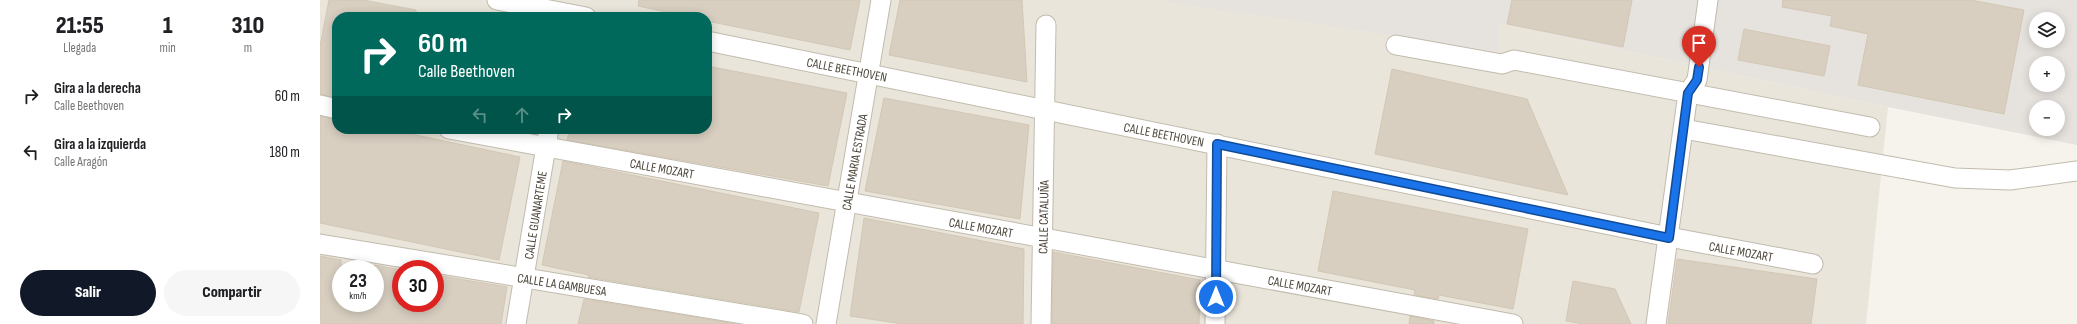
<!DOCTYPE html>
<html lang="es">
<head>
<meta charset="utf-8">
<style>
  :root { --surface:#fff; --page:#f6f6f6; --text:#202124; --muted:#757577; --accent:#111827 }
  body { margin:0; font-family:"Sofia Sans Condensed",sans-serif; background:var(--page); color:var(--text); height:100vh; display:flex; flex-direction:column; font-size:15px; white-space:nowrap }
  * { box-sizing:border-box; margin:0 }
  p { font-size:13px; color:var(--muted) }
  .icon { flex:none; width:22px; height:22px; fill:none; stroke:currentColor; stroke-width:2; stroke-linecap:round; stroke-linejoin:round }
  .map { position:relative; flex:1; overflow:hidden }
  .sheet { display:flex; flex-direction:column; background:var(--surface); width:320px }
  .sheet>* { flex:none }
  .hud { position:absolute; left:12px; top:12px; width:380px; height:122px; border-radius:16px; box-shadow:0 2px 10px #0003; background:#00695c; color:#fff; overflow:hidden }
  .buttons { position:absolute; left:1709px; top:12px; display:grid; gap:8px }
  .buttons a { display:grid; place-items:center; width:36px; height:36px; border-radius:50%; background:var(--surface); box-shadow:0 2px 10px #0003; font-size:20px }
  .speed { position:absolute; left:12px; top:260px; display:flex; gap:8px; font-size:20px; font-weight:700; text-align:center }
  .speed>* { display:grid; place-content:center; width:52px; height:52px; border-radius:50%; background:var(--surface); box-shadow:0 2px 10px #0003; line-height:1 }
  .speed small { font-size:10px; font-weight:400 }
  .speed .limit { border:6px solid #d22; background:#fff; color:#111 }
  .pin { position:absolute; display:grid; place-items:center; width:34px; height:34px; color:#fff; margin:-41px -17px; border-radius:50% 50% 50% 0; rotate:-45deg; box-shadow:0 0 4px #0007 }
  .pin .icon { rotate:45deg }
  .me { position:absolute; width:44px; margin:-22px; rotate:0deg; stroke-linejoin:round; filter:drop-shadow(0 0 3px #0008) }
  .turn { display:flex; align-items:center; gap:14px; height:84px; padding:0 20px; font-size:18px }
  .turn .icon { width:52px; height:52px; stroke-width:2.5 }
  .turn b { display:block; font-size:28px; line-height:34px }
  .lanes { display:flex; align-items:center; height:38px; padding:0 20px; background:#0003; justify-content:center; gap:20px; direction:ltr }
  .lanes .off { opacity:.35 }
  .eta { display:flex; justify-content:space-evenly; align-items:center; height:68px; text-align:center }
  .eta b { font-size:24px; font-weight:800; line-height:28px }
  .button { display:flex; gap:8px; margin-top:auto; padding:8px 20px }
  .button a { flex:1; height:46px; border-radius:24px; background:var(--accent); color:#fff; font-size:16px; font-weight:800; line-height:46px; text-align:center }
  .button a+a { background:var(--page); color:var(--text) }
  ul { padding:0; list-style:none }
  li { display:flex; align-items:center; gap:12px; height:56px; padding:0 20px }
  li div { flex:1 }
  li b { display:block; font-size:15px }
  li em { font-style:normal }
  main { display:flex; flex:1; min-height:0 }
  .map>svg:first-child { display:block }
  .residential { fill:#eae5da; fill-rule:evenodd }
  .industrial { fill:#e6e2dd; fill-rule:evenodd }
  .building { fill:#d8cfc1; stroke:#d3c7b4 }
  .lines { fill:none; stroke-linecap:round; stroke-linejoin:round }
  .street-casing { stroke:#c2bbae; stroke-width:21 }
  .street { stroke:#fff; stroke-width:19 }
  .route-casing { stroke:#114b97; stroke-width:10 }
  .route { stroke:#1a73e8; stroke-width:7 }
  .labels { text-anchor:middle; stroke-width:3.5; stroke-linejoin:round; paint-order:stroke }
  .street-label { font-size:13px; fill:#4b4439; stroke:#fff }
</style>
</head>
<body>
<main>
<section class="sheet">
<div class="eta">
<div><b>21:55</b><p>Llegada</p></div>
<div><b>1</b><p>min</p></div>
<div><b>310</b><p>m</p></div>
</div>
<ul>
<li><svg class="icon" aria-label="right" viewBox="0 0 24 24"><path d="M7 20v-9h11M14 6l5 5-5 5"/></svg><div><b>Gira a la derecha</b><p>Calle Beethoven</p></div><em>60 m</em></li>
<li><svg class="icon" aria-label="left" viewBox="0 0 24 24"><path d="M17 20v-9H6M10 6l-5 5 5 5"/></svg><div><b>Gira a la izquierda</b><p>Calle Aragón</p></div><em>180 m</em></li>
</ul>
<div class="button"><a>Salir</a><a>Compartir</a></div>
</section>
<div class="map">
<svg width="1757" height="324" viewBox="0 0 1757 324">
  <rect width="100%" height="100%" fill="#f6f3ec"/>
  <path class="residential" d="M 0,0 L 842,0 L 1179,52 L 1179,23 L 1568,107 L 1546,324 L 0,324 ZM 17,17 L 387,17 L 387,129 L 17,129 ZM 21,269 L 55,269 L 55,303 L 21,303 ZM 81,269 L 115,269 L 115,303 L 81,303 Z"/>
  <path class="industrial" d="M 838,0 L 1757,0 L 1757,145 L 1568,107 L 1179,23 L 1179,52 ZM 1716,19 L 1738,19 L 1738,41 L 1716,41 ZM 1716,63 L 1738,63 L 1738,85 L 1716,85 ZM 1716,107 L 1738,107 L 1738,129 L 1716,129 Z"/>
  <g class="building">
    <path d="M 9,0 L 43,0 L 96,10 L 96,17 L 17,17 L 17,98 L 0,94 L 0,46 Z"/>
    <path d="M 319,0 L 540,0 L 530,50 L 387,21 L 387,17 L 370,17 L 318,6 Z"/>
    <path d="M 580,0 L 702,0 L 707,82 L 569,55 Z"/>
    <path d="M 1192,0 L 1312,0 L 1303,47 L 1187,24 Z"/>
    <path d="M 1463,0 L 1650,0 L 1704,10 L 1684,114 L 1538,85 L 1548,34 L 1510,26 L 1512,16 L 1462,7 Z"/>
    <path d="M 1424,29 L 1510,46 L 1504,76 L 1418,60 Z"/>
    <path d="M 387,66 L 527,93 L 508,186 L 247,140 L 250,129 L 387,129 Z"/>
    <path d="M 1072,69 L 1207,99 L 1248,195 L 1055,154 Z"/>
    <path d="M 564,98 L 709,125 L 700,219 L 545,191 Z"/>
    <path d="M 0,116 L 17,120 L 17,129 L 68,129 L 200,157 L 179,260 L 0,223 Z"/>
    <path d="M 243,161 L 499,213 L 479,312 L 268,277 L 269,275 L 222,265 Z"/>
    <path d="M 1013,191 L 1208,229 L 1193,309 L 1119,295 L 1118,299 L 1094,295 L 1095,290 L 998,271 Z"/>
    <path d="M 544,218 L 704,249 L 703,324 L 583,324 L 530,316 Z"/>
    <path d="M 733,252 L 880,280 L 879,324 L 732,324 Z"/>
    <path d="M 0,256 L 21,260 L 21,303 L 55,303 L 55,265 L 81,270 L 81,303 L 115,303 L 115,275 L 187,287 L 181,324 L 0,324 Z"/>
    <path d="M 1357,259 L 1497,279 L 1491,324 L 1348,324 Z"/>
    <path d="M 1253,281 L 1295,289 L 1311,324 L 1264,324 L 1246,321 Z"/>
    <path d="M 264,299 L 416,324 L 258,324 Z"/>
    <path d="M 1090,316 L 1114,321 L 1114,324 L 1089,324 Z"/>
  </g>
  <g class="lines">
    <g class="street-casing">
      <g id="street">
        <path d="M 177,0 L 266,17"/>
        <path d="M 387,41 L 1349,237 L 1493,264"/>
        <path d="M 1076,45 L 1182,64 L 1194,60 L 1550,127"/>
        <path d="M 0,105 L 17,109"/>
        <path d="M 129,129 L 1193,324"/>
        <path d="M 1364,129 L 1635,178 L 1690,180 L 1757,171"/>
        <path d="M 0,244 L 483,324"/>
        <path d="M 196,324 L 229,129"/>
        <path d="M 506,324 L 561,0"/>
        <path d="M 721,324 L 726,25"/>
        <path d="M 895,324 L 897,144"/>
        <path d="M 1336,324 L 1368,93 L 1377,80 L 1388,0"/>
      </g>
    </g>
    <use href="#street" class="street"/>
  </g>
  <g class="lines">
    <g class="route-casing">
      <path id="route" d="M 896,297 L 897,144 L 1349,238 L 1368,93 L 1377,80 L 1379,67"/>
    </g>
    <use href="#route" class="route"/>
  </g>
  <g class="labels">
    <g class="street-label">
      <text transform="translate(527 69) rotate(11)" y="5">CALLE BEETHOVEN</text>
      <text transform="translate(844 134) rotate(11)" y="5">CALLE BEETHOVEN</text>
      <text transform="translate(534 162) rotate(-80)" y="5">CALLE MARIA ESTRADA</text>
      <text transform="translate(342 168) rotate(10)" y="5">CALLE MOZART</text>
      <text transform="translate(215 215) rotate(-81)" y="5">CALLE GUANARTEME</text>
      <text transform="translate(723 217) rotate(-89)" y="5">CALLE CATALUÑA</text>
      <text transform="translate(661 227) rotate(10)" y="5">CALLE MOZART</text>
      <text transform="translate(1421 251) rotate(10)" y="5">CALLE MOZART</text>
      <text transform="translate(242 284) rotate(9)" y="5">CALLE LA GAMBUESA</text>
      <text transform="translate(980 285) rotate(10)" y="5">CALLE MOZART</text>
    </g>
  </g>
</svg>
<div class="buttons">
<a><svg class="icon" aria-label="layers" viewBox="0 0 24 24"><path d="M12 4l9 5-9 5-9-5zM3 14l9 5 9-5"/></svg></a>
<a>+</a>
<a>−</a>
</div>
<div class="speed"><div>23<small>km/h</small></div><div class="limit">30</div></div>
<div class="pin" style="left:1379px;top:67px;background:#d93025"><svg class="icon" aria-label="arrive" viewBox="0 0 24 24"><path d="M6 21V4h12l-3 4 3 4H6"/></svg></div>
<svg class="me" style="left:896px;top:297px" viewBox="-20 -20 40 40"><circle r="17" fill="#1a73e8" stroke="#fff" stroke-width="3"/><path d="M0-11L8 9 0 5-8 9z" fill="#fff"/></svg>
<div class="hud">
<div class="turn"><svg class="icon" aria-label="right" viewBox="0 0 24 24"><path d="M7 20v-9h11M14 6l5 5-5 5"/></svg><div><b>60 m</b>Calle Beethoven</div></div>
<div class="lanes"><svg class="icon off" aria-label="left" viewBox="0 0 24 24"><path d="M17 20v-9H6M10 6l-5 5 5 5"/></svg><svg class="icon off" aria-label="ahead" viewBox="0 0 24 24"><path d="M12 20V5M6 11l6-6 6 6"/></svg><svg class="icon" aria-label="right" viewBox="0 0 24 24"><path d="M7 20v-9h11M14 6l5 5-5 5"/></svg></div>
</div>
</div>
</main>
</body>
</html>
